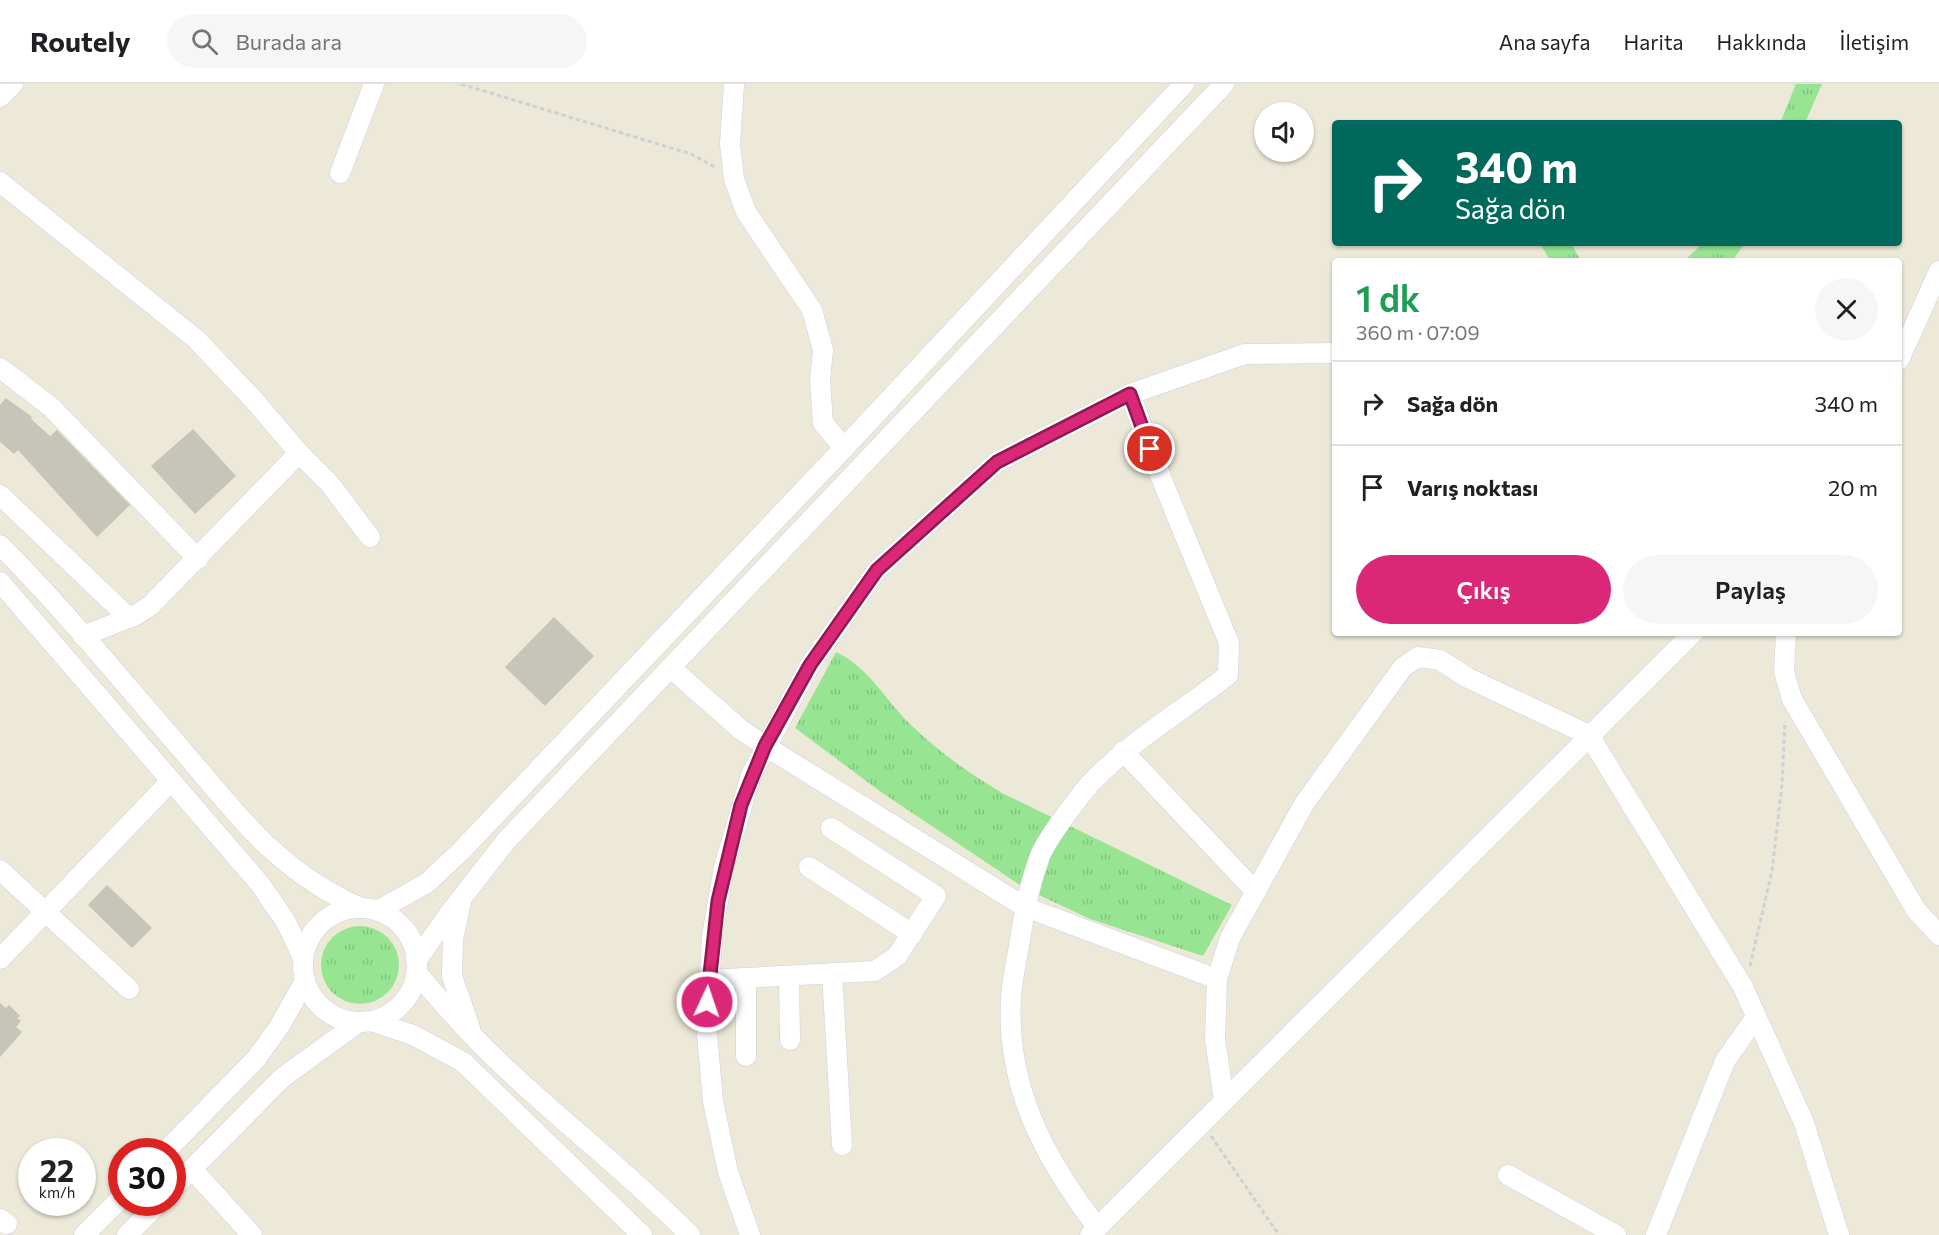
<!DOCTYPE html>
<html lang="tr">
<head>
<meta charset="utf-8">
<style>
  :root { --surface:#fff; --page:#f6f6f6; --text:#202124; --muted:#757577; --line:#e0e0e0; --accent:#db2777 }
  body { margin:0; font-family:Commissioner,sans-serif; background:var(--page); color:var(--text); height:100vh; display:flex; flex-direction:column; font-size:22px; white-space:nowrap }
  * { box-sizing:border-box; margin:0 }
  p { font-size:20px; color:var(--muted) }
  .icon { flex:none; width:33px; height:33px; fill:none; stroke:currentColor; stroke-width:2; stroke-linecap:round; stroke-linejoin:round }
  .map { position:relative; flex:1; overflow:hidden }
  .drawer { position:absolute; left:1332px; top:174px; width:570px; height:378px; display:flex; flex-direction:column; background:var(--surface); border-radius:6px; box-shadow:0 2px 4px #0004 }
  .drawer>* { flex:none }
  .banner { position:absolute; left:1332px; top:36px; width:570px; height:126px; border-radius:6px; box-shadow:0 2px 4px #0004; background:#00695c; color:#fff; overflow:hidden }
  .fabs { position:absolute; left:1254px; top:18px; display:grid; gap:12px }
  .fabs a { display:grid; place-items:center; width:60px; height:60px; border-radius:50%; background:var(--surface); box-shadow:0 2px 4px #0004; font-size:30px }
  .speed { position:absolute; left:18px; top:1054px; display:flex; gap:12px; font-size:30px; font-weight:700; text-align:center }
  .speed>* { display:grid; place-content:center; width:78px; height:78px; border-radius:50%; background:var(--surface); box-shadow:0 2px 4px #0004; line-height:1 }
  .speed small { font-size:15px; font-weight:400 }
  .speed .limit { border:9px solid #d22; background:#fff; color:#111 }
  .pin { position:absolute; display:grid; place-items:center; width:51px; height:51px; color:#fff; margin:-26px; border:3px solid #fff; border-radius:50%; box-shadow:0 2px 6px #0007 }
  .me { position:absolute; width:66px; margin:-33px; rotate:3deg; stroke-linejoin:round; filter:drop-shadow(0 0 4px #0008) }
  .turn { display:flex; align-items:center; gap:21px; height:126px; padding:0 24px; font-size:27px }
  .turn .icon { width:78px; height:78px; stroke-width:2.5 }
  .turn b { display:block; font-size:42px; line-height:51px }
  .round { display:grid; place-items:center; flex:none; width:63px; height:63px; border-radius:32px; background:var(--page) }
  .head { display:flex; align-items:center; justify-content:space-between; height:102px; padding:0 24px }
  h1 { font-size:36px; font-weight:600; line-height:45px; color:#1e9e55 }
  .primary-button { display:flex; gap:12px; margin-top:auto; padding:12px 24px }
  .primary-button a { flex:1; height:69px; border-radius:36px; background:var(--accent); color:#fff; font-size:24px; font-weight:600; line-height:69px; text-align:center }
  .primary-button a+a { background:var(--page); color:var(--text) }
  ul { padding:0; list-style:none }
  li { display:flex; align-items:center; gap:18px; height:84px; padding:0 24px; border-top:2px solid var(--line) }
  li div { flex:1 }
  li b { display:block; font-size:22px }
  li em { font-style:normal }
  header { display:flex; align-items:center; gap:36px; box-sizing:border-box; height:84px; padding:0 30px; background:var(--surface); border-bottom:2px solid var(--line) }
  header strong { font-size:28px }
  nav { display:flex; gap:33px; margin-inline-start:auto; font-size:21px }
  .search { width:420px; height:54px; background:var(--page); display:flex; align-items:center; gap:15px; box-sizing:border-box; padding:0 21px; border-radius:33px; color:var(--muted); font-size:22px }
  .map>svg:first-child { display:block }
  .grass { fill:url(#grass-tufts) }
  .building { fill:#c7c5b9; stroke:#c7c5b3; stroke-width:1.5 }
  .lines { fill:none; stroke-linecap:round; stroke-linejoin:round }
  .minor-casing { stroke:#d0cee2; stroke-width:21 }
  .path { stroke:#d0d0d0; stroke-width:3; stroke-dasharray:4.5 3; stroke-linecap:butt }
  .minor { stroke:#fff; stroke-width:20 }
  .route-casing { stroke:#8e194d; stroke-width:15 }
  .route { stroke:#db2777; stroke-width:10 }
</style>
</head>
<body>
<header>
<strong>Routely</strong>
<div class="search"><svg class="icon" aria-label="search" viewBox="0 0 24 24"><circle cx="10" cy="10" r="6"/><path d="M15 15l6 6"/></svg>Burada ara</div>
<nav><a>Ana sayfa</a><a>Harita</a><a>Hakkında</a><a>İletişim</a></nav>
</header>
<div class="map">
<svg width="1939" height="1151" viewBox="0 0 1939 1151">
  <defs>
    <pattern id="grass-tufts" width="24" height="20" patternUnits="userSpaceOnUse" patternTransform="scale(1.5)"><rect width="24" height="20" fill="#97e592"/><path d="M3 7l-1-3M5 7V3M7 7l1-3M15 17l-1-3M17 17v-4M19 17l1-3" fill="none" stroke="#82c47e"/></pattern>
  </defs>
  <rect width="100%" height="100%" fill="#ece9d9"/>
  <g class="grass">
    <path d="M 1796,0 L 1822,0 L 1805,39 L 1780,39 Z"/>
    <path d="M 1540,159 L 1571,159 L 1581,177 L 1550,177 Z"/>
    <path d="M 1703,159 L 1745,159 L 1732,177 L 1684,177 Z"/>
    <path d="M 836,568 C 868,583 885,615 909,639 C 937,667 969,689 1002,709 L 1232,821 L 1203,872 L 1090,835 L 1026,805 L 881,708 L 795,644 Z"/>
    <circle cx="360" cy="881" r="39"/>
  </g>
  <g class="building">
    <path d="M 6,315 L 31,333 L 30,335 L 50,353 L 57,347 L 129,421 L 97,452 L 18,365 L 14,369 L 0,357 L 0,322 Z"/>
    <path d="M 193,346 L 235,392 L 195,429 L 152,382 Z"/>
    <path d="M 554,534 L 593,572 L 545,621 L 506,583 Z"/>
    <path d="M 107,802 L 151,844 L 132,863 L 89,821 Z"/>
    <path d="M 0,920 L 6,925 L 9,922 L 19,932 L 16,934 L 20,937 L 15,943 L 21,948 L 0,972 Z"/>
  </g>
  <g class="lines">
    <g class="minor-casing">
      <g id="minor">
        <path d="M 734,0 L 730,60 L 734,95 L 746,128 L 812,226 L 823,266 L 820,295 L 823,339 L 844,364"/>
        <path d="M 0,13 L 13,0"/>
        <path d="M 340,89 L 374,0"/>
        <path d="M 0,98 L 196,255 L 253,315 L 299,369 L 329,399 L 370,453"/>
        <path d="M 1899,276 L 1939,187"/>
        <path d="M 0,284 L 51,323 L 198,475"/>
        <path d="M 0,411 L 129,534"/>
        <path d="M 0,461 C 64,525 122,597 182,666 C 239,732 278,788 361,824"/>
        <path d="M 0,498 L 260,800 L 286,838 L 303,874"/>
        <path d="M 1786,549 L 1784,588 L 1792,615 L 1916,826 L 1939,851"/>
        <path d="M 83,552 L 136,531 L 151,521 L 299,369"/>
        <path d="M 671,584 L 740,645 L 765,662 L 1025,823 L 1217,895"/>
        <path d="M 1123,667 L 1256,808"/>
        <path d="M 809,783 L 912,850"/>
        <path d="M 0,786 L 129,905"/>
        <path d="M 461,818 L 453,855 L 452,892 L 470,944"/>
        <circle cx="360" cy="881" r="57"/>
        <path d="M 377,827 L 427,799 L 461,767 L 844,364 L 1184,0"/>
        <path d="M 0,875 L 171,697"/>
        <path d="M 416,877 L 449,830 L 506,757 L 1224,0"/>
        <path d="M 416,888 C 443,920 470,951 500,979 C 562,1038 630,1090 690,1151"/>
        <path d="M 832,889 L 842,1061"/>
        <path d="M 789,892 L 790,956"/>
        <path d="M 746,894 L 746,972"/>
        <path d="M 708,896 L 875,887 L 897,872 L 936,812 L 831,744"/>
        <path d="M 371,937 L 413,951 L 463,978 L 642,1151"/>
        <path d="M 1224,1016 L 1215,955 L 1217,895 L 1230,854 L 1304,720 L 1403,583 L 1418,573 L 1440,576 L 1468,594 L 1589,651 L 1743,903 L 1804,1039 L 1839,1151"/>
        <path d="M 165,1068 L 256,975 L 279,943 L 305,897"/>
        <path d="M 192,1085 L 252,1151"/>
        <path d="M 1508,1091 L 1616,1151"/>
        <path d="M 172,1105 L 282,994 L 359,938"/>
        <path d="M 0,1135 L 7,1140"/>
        <path d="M 1097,1143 C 1045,1075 1006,1004 1011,914 C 1012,895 1017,875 1020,856 C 1024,827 1030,799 1040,772 C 1046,756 1077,715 1089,701 C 1130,657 1181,628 1228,591 L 1229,559 L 1164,401 L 1130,310"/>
        <path d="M 84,1151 L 122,1113"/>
        <path d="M 127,1151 L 159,1119"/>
        <path d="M 750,1151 L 728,1088 L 713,1017 L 707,950 L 712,852 L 724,783 L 751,691 L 810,581 L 877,486 L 997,378 L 1130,310 L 1245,270 L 1335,269"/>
        <path d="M 1090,1151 L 1693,549"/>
        <path d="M 1656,1151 L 1725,977 L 1756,933"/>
      </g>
    </g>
    <g class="path">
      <path d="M 461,0 L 691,70 L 715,83"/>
      <path d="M 1750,882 L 1772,787 L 1782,700 L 1785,637"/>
      <path d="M 1211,1052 L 1279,1151"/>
    </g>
    <use href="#minor" class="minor"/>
  </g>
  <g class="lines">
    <g class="route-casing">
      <path id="route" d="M 707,918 L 718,817 L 741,721 L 765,662 L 810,581 L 877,486 L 997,378 L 1130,310 L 1150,365"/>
    </g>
    <use href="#route" class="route"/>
  </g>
</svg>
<div class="fabs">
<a><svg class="icon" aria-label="sound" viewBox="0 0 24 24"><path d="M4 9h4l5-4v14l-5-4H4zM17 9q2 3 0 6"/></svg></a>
</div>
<div class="speed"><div>22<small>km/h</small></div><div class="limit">30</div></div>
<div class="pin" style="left:1150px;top:365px;background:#d93025"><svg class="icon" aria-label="arrive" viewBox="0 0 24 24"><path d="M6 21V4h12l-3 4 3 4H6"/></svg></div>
<svg class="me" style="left:707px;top:918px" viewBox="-20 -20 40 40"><circle r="17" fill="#db2777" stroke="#fff" stroke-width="3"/><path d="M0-11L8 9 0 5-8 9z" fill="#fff"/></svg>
<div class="banner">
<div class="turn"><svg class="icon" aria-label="right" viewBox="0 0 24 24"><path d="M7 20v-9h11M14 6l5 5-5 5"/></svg><div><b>340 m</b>Sağa dön</div></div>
</div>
<section class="drawer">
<div class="head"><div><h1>1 dk</h1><p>360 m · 07:09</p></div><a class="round"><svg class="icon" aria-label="close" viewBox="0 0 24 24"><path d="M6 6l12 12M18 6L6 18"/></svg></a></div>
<ul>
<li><svg class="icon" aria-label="right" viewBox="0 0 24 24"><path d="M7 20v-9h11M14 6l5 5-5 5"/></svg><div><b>Sağa dön</b></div><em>340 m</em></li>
<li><svg class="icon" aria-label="arrive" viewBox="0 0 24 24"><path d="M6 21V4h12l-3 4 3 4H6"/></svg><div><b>Varış noktası</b></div><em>20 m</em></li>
</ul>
<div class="primary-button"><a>Çıkış</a><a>Paylaş</a></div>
</section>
</div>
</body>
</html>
